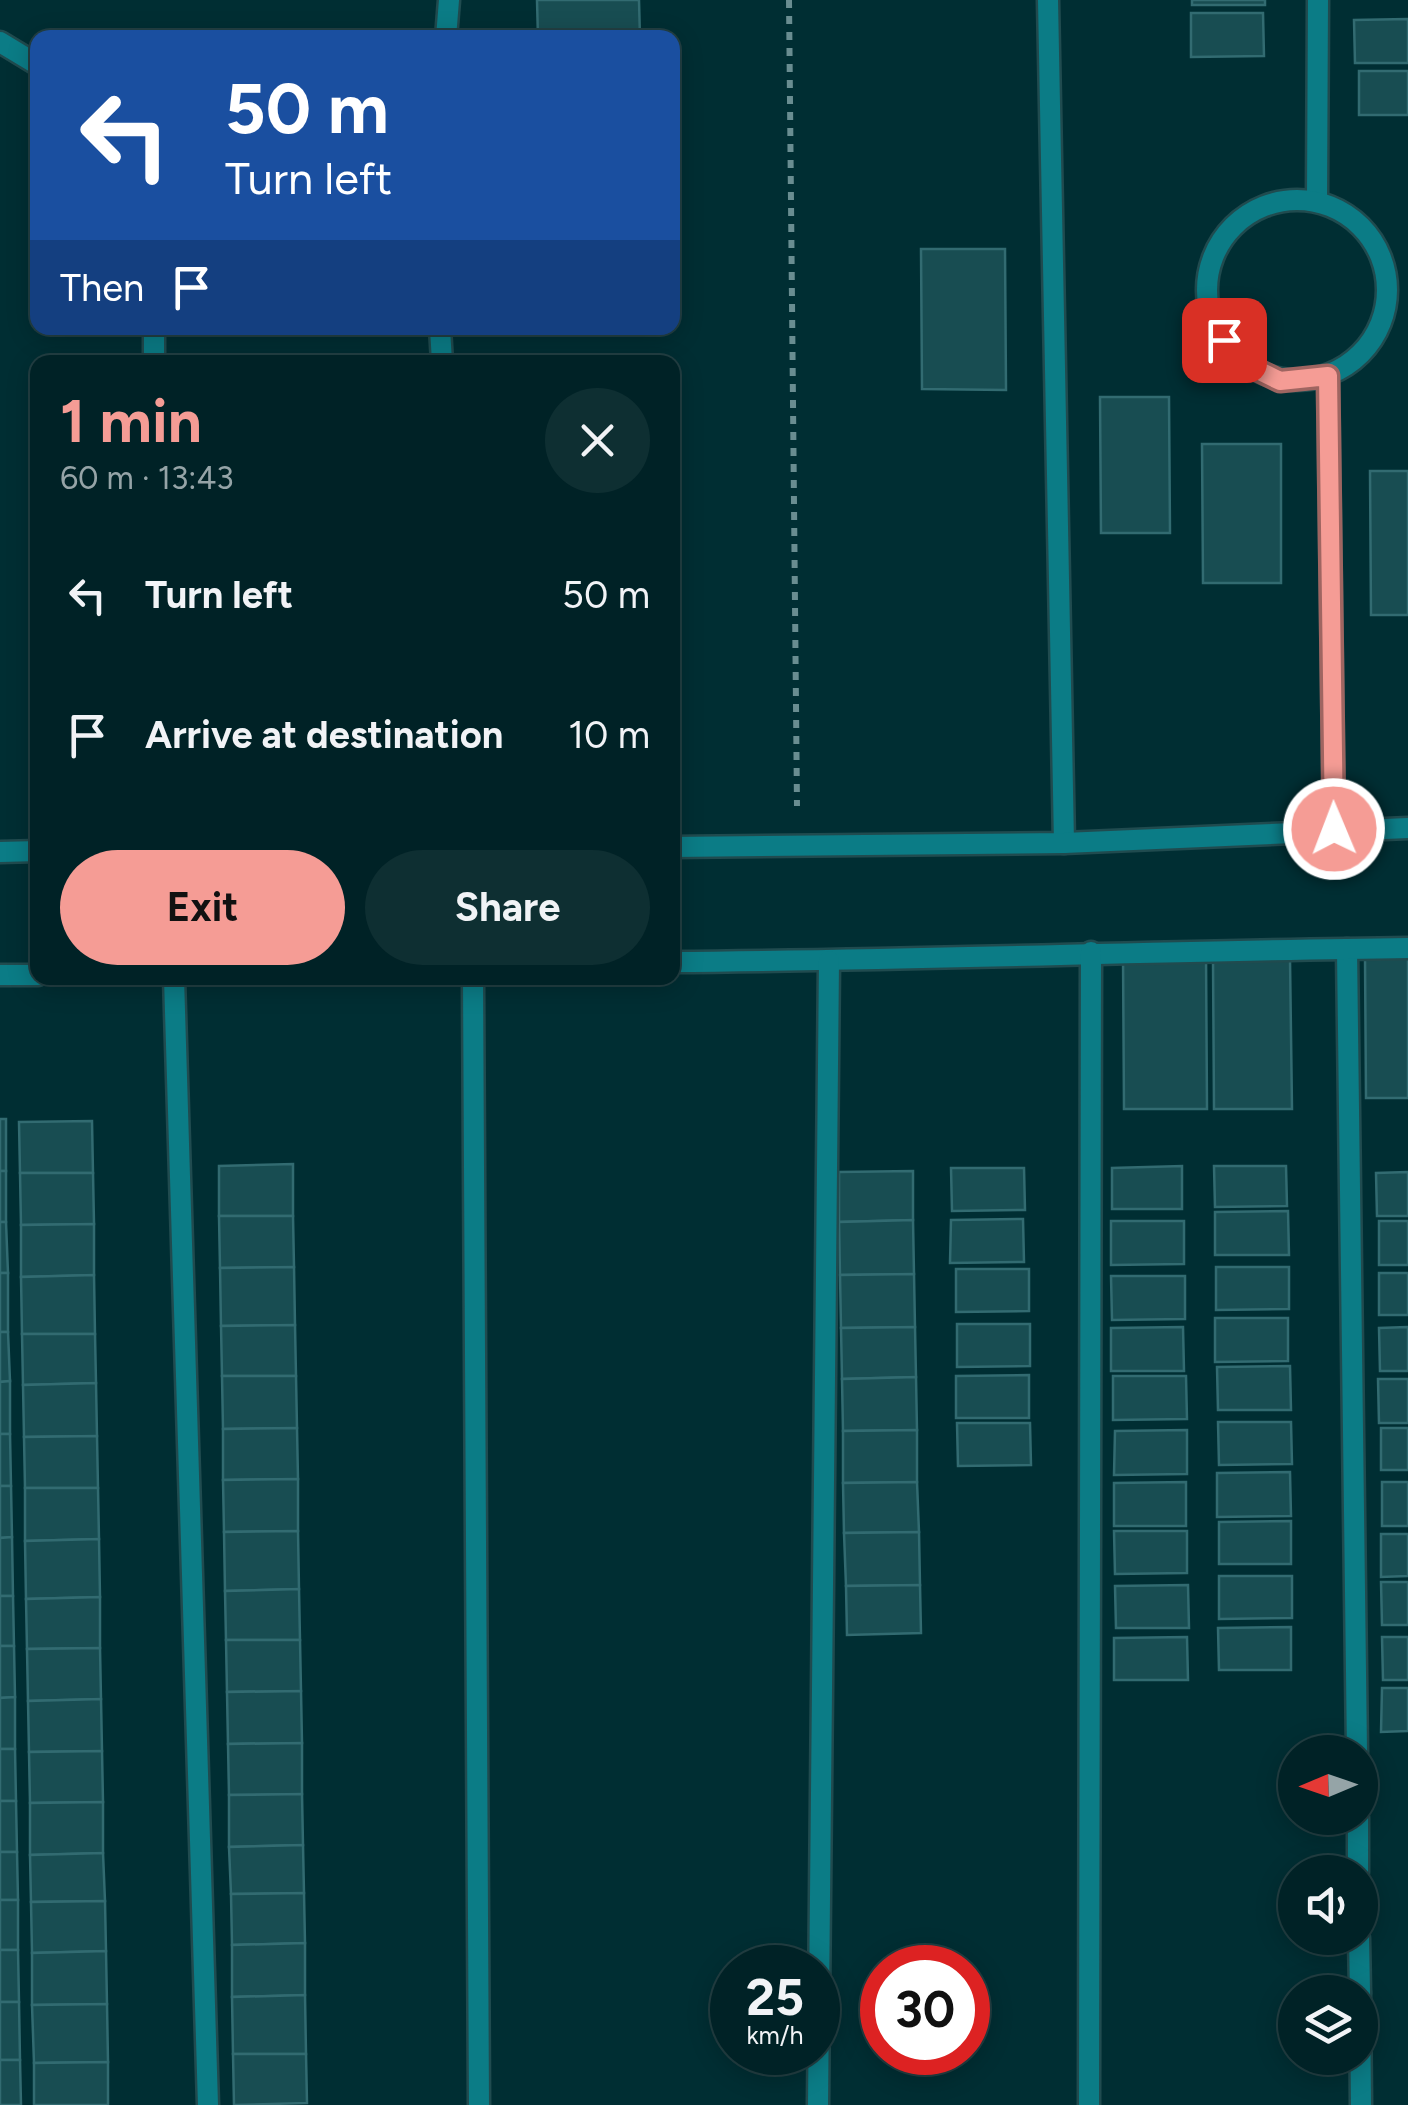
<!DOCTYPE html>
<html lang="en">
<head>
<meta charset="utf-8">
<style>
  :root { --surface:#002226; --page:#0e2f32; --text:#f1f3f6; --muted:#95a4a7; --line:#223f43; --accent:#f59c95 }
  body { margin:0; font-family:Figtree,sans-serif; background:var(--page); color:var(--text); height:100vh; display:flex; flex-direction:column; font-size:38px; white-space:nowrap }
  * { box-sizing:border-box; margin:0 }
  p { font-size:32px; color:var(--muted) }
  .icon { flex:none; width:55px; height:55px; fill:none; stroke:currentColor; stroke-width:2; stroke-linecap:round; stroke-linejoin:round }
  .map { position:relative; flex:1; overflow:hidden }
  .sheet { position:absolute; left:30px; top:355px; width:650px; height:630px; display:flex; flex-direction:column; background:var(--surface); border-radius:20px; box-shadow:0 5px 25px #0003,0 0 0 2px var(--line) }
  .sheet>* { flex:none }
  .guide { position:absolute; left:30px; top:30px; width:650px; height:305px; border-radius:20px; box-shadow:0 5px 25px #0003,0 0 0 2px var(--line); background:#1a4fa0; color:#fff; overflow:hidden }
  .needle { width:65px; rotate:268deg }
  .fabs { position:absolute; left:1278px; top:1735px; display:grid; gap:20px }
  .fabs a { display:grid; place-items:center; width:100px; height:100px; border-radius:50%; background:var(--surface); box-shadow:0 5px 25px #0003,0 0 0 2px var(--line); font-size:50px }
  .speed { position:absolute; left:710px; top:1945px; display:flex; gap:20px; font-size:50px; font-weight:700; text-align:center }
  .speed>* { display:grid; place-content:center; width:130px; height:130px; border-radius:50%; background:var(--surface); box-shadow:0 5px 25px #0003,0 0 0 2px var(--line); line-height:1 }
  .speed small { font-size:25px; font-weight:400 }
  .speed .limit { border:15px solid #d22; background:#fff; color:#111 }
  .pin { position:absolute; display:grid; place-items:center; width:85px; height:85px; color:#fff; margin:-42px; border-radius:20px; box-shadow:0 5px 15px #0006 }
  .me { position:absolute; width:110px; margin:-55px; rotate:359deg; stroke-linejoin:round; filter:drop-shadow(0 0 8px #0008) }
  .turn { display:flex; align-items:center; gap:35px; height:210px; padding:0 30px; font-size:45px }
  .turn .icon { width:130px; height:130px; stroke-width:2.5 }
  .turn b { display:block; font-size:70px; line-height:85px }
  .then { display:flex; align-items:center; height:95px; padding:0 30px; background:#0003; gap:20px; font-size:38px }
  .round { display:grid; place-items:center; flex:none; width:105px; height:105px; border-radius:52px; background:var(--page) }
  .head { display:flex; align-items:center; justify-content:space-between; height:170px; padding:0 30px }
  h1 { font-size:60px; font-weight:700; line-height:75px; color:var(--accent) }
  .cta { display:flex; gap:20px; margin-top:auto; padding:20px 30px }
  .cta a { flex:1; height:115px; border-radius:60px; background:var(--accent); color:#111; font-size:40px; font-weight:700; line-height:115px; text-align:center }
  .cta a+a { background:var(--page); color:var(--text) }
  ul { padding:0; list-style:none }
  li { display:flex; align-items:center; gap:30px; height:140px; padding:0 30px }
  li div { flex:1 }
  li b { display:block; font-size:38px }
  li em { font-style:normal }
  .map>svg:first-child { display:block }
  .building { fill:#184d52; stroke:#326b71; stroke-width:2.5 }
  .lines { fill:none; stroke-linecap:round; stroke-linejoin:round }
  .street-casing { stroke:#204b4f; stroke-width:25 }
  .path { stroke:#698d91; stroke-width:6; stroke-dasharray:8 8; stroke-linecap:butt }
  .street { stroke:#0b7c86; stroke-width:20 }
  .route-casing { stroke:#9f6561; stroke-width:25 }
  .route { stroke:#f59c95; stroke-width:18 }
</style>
</head>
<body>
<div class="map">
<svg width="1408" height="2105" viewBox="0 0 1408 2105">
  <rect width="100%" height="100%" fill="#002e33"/>
  <g class="building">
    <path d="M 537,0 L 639,0 L 640,38 L 538,38 Z"/>
    <rect x="1192" y="0" width="73" height="5"/>
    <path d="M 1191,13 L 1263,13 L 1264,56 L 1191,57 Z"/>
    <path d="M 1408,19 L 1408,63 L 1355,63 L 1354,20 Z"/>
    <rect x="1359" y="71" width="49" height="44"/>
    <path d="M 921,249 L 1005,249 L 1006,390 L 922,389 Z"/>
    <path d="M 1100,397 L 1169,397 L 1170,533 L 1101,533 Z"/>
    <path d="M 1202,444 L 1281,444 L 1281,583 L 1203,583 Z"/>
    <path d="M 1370,471 L 1408,471 L 1408,615 L 1371,615 Z"/>
    <path d="M 1206,954 L 1207,1109 L 1124,1109 L 1123,955 Z"/>
    <path d="M 1365,958 L 1408,958 L 1408,1098 L 1366,1098 Z"/>
    <path d="M 1290,959 L 1292,1109 L 1214,1109 L 1213,960 Z"/>
    <rect x="0" y="1119" width="6" height="52"/>
    <path d="M 92,1121 L 93,1173 L 20,1173 L 19,1122 Z"/>
    <path d="M 293,1164 L 293,1216 L 219,1216 L 219,1166 Z"/>
    <path d="M 1182,1166 L 1182,1209 L 1112,1209 L 1112,1168 Z"/>
    <path d="M 1214,1166 L 1286,1166 L 1287,1206 L 1215,1207 Z"/>
    <path d="M 951,1168 L 1024,1168 L 1025,1210 L 952,1211 Z"/>
    <rect x="0" y="1171" width="6" height="51"/>
    <path d="M 913,1171 L 913,1220 L 839,1222 L 839,1172 Z"/>
    <path d="M 1408,1172 L 1408,1216 L 1377,1216 L 1376,1173 Z"/>
    <path d="M 20,1173 L 93,1173 L 94,1224 L 21,1225 Z"/>
    <path d="M 1288,1211 L 1289,1255 L 1215,1255 L 1215,1212 Z"/>
    <path d="M 219,1216 L 293,1216 L 294,1267 L 220,1268 Z"/>
    <path d="M 1023,1219 L 1024,1262 L 950,1263 L 951,1220 Z"/>
    <path d="M 913,1220 L 914,1274 L 840,1275 L 839,1222 Z"/>
    <path d="M 1111,1221 L 1184,1221 L 1184,1264 L 1111,1265 Z"/>
    <rect x="1379" y="1221" width="29" height="44"/>
    <path d="M 0,1222 L 6,1222 L 8,1273 L 0,1273 Z"/>
    <path d="M 94,1224 L 94,1275 L 21,1277 L 21,1225 Z"/>
    <path d="M 294,1267 L 295,1325 L 221,1326 L 220,1268 Z"/>
    <path d="M 1216,1267 L 1289,1267 L 1289,1309 L 1216,1310 Z"/>
    <path d="M 956,1269 L 1029,1269 L 1029,1311 L 956,1312 Z"/>
    <rect x="0" y="1273" width="8" height="59"/>
    <rect x="1379" y="1273" width="29" height="42"/>
    <path d="M 914,1274 L 915,1327 L 841,1328 L 840,1275 Z"/>
    <path d="M 94,1275 L 95,1334 L 22,1334 L 21,1277 Z"/>
    <path d="M 1111,1276 L 1185,1276 L 1185,1319 L 1112,1320 Z"/>
    <path d="M 1215,1318 L 1288,1318 L 1288,1361 L 1215,1362 Z"/>
    <path d="M 957,1324 L 1030,1324 L 1030,1366 L 957,1367 Z"/>
    <path d="M 295,1325 L 296,1376 L 222,1376 L 221,1326 Z"/>
    <path d="M 915,1327 L 916,1377 L 842,1379 L 841,1328 Z"/>
    <path d="M 1183,1327 L 1184,1371 L 1111,1371 L 1111,1328 Z"/>
    <path d="M 1408,1327 L 1408,1371 L 1380,1371 L 1379,1328 Z"/>
    <path d="M 0,1332 L 8,1332 L 10,1381 L 0,1382 Z"/>
    <path d="M 22,1334 L 95,1334 L 96,1383 L 23,1385 Z"/>
    <path d="M 1290,1366 L 1291,1410 L 1218,1410 L 1217,1367 Z"/>
    <path d="M 1029,1375 L 1029,1418 L 956,1418 L 956,1376 Z"/>
    <path d="M 222,1376 L 296,1376 L 297,1428 L 223,1429 Z"/>
    <path d="M 1113,1376 L 1186,1376 L 1187,1419 L 1113,1420 Z"/>
    <path d="M 916,1377 L 917,1430 L 843,1431 L 842,1379 Z"/>
    <path d="M 1378,1379 L 1408,1379 L 1408,1423 L 1379,1423 Z"/>
    <path d="M 10,1381 L 10,1434 L 0,1434 L 0,1382 Z"/>
    <path d="M 96,1383 L 97,1436 L 24,1437 L 23,1385 Z"/>
    <path d="M 1218,1422 L 1291,1422 L 1292,1464 L 1219,1465 Z"/>
    <path d="M 957,1423 L 1030,1423 L 1031,1465 L 958,1466 Z"/>
    <path d="M 297,1428 L 298,1479 L 223,1480 L 223,1429 Z"/>
    <rect x="1381" y="1428" width="27" height="42"/>
    <path d="M 917,1430 L 917,1482 L 843,1483 L 843,1431 Z"/>
    <path d="M 1187,1430 L 1187,1474 L 1114,1475 L 1115,1431 Z"/>
    <path d="M 0,1434 L 10,1434 L 11,1486 L 0,1486 Z"/>
    <path d="M 97,1436 L 98,1488 L 25,1488 L 24,1437 Z"/>
    <path d="M 1290,1472 L 1291,1516 L 1217,1517 L 1217,1473 Z"/>
    <path d="M 298,1479 L 298,1531 L 224,1532 L 223,1480 Z"/>
    <path d="M 917,1482 L 919,1532 L 844,1533 L 843,1483 Z"/>
    <path d="M 1186,1482 L 1186,1526 L 1114,1526 L 1114,1483 Z"/>
    <rect x="1382" y="1482" width="26" height="44"/>
    <path d="M 0,1486 L 11,1486 L 12,1537 L 0,1538 Z"/>
    <path d="M 25,1488 L 98,1488 L 99,1539 L 25,1541 Z"/>
    <path d="M 1291,1521 L 1291,1564 L 1219,1564 L 1219,1522 Z"/>
    <path d="M 298,1531 L 299,1589 L 225,1591 L 224,1532 Z"/>
    <path d="M 1114,1531 L 1187,1531 L 1187,1573 L 1115,1574 Z"/>
    <path d="M 919,1532 L 920,1585 L 846,1586 L 844,1533 Z"/>
    <path d="M 1381,1534 L 1408,1534 L 1408,1576 L 1381,1577 Z"/>
    <path d="M 12,1537 L 13,1596 L 0,1596 L 0,1538 Z"/>
    <path d="M 99,1539 L 100,1597 L 26,1599 L 25,1541 Z"/>
    <path d="M 1219,1576 L 1292,1576 L 1292,1618 L 1219,1619 Z"/>
    <path d="M 1381,1582 L 1408,1582 L 1408,1625 L 1382,1625 Z"/>
    <path d="M 920,1585 L 921,1633 L 847,1635 L 846,1586 Z"/>
    <path d="M 1188,1585 L 1189,1628 L 1116,1628 L 1115,1586 Z"/>
    <path d="M 299,1589 L 300,1640 L 226,1640 L 225,1591 Z"/>
    <path d="M 0,1596 L 13,1596 L 14,1646 L 0,1646 Z"/>
    <path d="M 100,1597 L 100,1648 L 27,1649 L 26,1599 Z"/>
    <path d="M 1291,1627 L 1291,1670 L 1219,1670 L 1218,1628 Z"/>
    <path d="M 1187,1637 L 1188,1680 L 1114,1680 L 1114,1638 Z"/>
    <path d="M 1382,1637 L 1408,1637 L 1408,1680 L 1383,1680 Z"/>
    <path d="M 226,1640 L 300,1640 L 301,1691 L 227,1692 Z"/>
    <path d="M 0,1646 L 14,1646 L 15,1697 L 0,1698 Z"/>
    <path d="M 100,1648 L 101,1699 L 28,1701 L 27,1649 Z"/>
    <path d="M 1382,1688 L 1408,1688 L 1408,1731 L 1381,1732 Z"/>
    <path d="M 301,1691 L 302,1743 L 228,1744 L 227,1692 Z"/>
    <path d="M 15,1697 L 15,1749 L 0,1749 L 0,1698 Z"/>
    <path d="M 101,1699 L 102,1751 L 29,1752 L 28,1701 Z"/>
    <path d="M 302,1743 L 302,1794 L 229,1795 L 228,1744 Z"/>
    <path d="M 0,1749 L 15,1749 L 16,1801 L 0,1801 Z"/>
    <path d="M 102,1751 L 103,1802 L 30,1803 L 29,1752 Z"/>
    <path d="M 302,1794 L 303,1845 L 229,1847 L 229,1795 Z"/>
    <path d="M 0,1801 L 16,1801 L 17,1852 L 0,1852 Z"/>
    <path d="M 103,1802 L 103,1853 L 30,1855 L 30,1803 Z"/>
    <path d="M 303,1845 L 304,1893 L 231,1894 L 229,1847 Z"/>
    <path d="M 0,1852 L 17,1852 L 18,1900 L 0,1900 Z"/>
    <path d="M 103,1853 L 105,1901 L 31,1902 L 30,1855 Z"/>
    <path d="M 304,1893 L 305,1943 L 232,1945 L 231,1894 Z"/>
    <rect x="0" y="1900" width="18" height="50"/>
    <path d="M 105,1901 L 106,1951 L 32,1953 L 31,1902 Z"/>
    <path d="M 305,1943 L 305,1995 L 232,1997 L 232,1945 Z"/>
    <path d="M 0,1950 L 18,1950 L 19,2002 L 0,2002 Z"/>
    <path d="M 106,1951 L 107,2004 L 32,2005 L 32,1953 Z"/>
    <path d="M 305,1995 L 306,2054 L 233,2054 L 232,1997 Z"/>
    <path d="M 0,2002 L 19,2002 L 20,2060 L 0,2060 Z"/>
    <path d="M 107,2004 L 108,2062 L 34,2063 L 32,2005 Z"/>
    <path d="M 233,2054 L 306,2054 L 307,2103 L 234,2105 Z"/>
    <path d="M 0,2060 L 20,2060 L 21,2105 L 0,2105 Z"/>
    <path d="M 108,2062 L 108,2105 L 34,2105 L 34,2063 Z"/>
  </g>
  <g class="lines">
    <g class="street-casing">
      <g id="street">
        <path d="M 1048,0 L 1064,843"/>
        <path d="M 446,38 L 449,0"/>
        <path d="M 0,42 L 38,65"/>
        <path d="M 1317,199 L 1318,0"/>
        <circle cx="1297" cy="290" r="90"/>
        <path d="M 154,328 L 154,362"/>
        <path d="M 440,328 L 442,362"/>
        <path d="M 1328,376 L 1334,829"/>
        <path d="M 672,847 L 1064,843 L 1408,828"/>
        <path d="M 0,852 L 38,851"/>
        <path d="M 1347,949 L 1357,1752"/>
        <path d="M 672,962 C 918,960 1163,951 1408,948"/>
        <path d="M 0,975 L 38,975"/>
        <path d="M 174,978 L 208,2105"/>
        <path d="M 473,978 L 479,2105"/>
        <path d="M 1358,1818 L 1358,1872"/>
        <path d="M 1359,1938 L 1360,1992"/>
        <path d="M 1360,1993 L 1361,2105"/>
        <path d="M 818,2105 L 829,961"/>
        <path d="M 1089,2105 L 1091,952"/>
      </g>
    </g>
    <path class="path" d="M 789,0 L 797,806"/>
    <use href="#street" class="street"/>
  </g>
  <g class="lines">
    <g class="route-casing">
      <path id="route" d="M 1224,340 L 1237,360 L 1280,381 L 1328,376 L 1334,829"/>
    </g>
    <use href="#route" class="route"/>
  </g>
</svg>
<div class="fabs">
<a><svg class="needle" viewBox="-14 -14 28 28"><path d="M0-13l5 13h-10z" fill="#e53935"/><path d="M0 13l5-13h-10z" fill="#95a4a7"/></svg></a>
<a><svg class="icon" aria-label="sound" viewBox="0 0 24 24"><path d="M4 9h4l5-4v14l-5-4H4zM17 9q2 3 0 6"/></svg></a>
<a><svg class="icon" aria-label="layers" viewBox="0 0 24 24"><path d="M12 4l9 5-9 5-9-5zM3 14l9 5 9-5"/></svg></a>
</div>
<div class="speed"><div>25<small>km/h</small></div><div class="limit">30</div></div>
<div class="pin" style="left:1224px;top:340px;background:#d93025"><svg class="icon" aria-label="arrive" viewBox="0 0 24 24"><path d="M6 21V4h12l-3 4 3 4H6"/></svg></div>
<svg class="me" style="left:1334px;top:829px" viewBox="-20 -20 40 40"><circle r="17" fill="#f59c95" stroke="#fff" stroke-width="3"/><path d="M0-11L8 9 0 5-8 9z" fill="#fff"/></svg>
<div class="guide">
<div class="turn"><svg class="icon" aria-label="left" viewBox="0 0 24 24"><path d="M17 20v-9H6M10 6l-5 5 5 5"/></svg><div><b>50 m</b>Turn left</div></div>
<div class="then">Then<svg class="icon" aria-label="arrive" viewBox="0 0 24 24"><path d="M6 21V4h12l-3 4 3 4H6"/></svg></div>
</div>
<section class="sheet">
<div class="head"><div><h1>1 min</h1><p>60 m · 13:43</p></div><a class="round"><svg class="icon" aria-label="close" viewBox="0 0 24 24"><path d="M6 6l12 12M18 6L6 18"/></svg></a></div>
<ul>
<li><svg class="icon" aria-label="left" viewBox="0 0 24 24"><path d="M17 20v-9H6M10 6l-5 5 5 5"/></svg><div><b>Turn left</b></div><em>50 m</em></li>
<li><svg class="icon" aria-label="arrive" viewBox="0 0 24 24"><path d="M6 21V4h12l-3 4 3 4H6"/></svg><div><b>Arrive at destination</b></div><em>10 m</em></li>
</ul>
<div class="cta"><a>Exit</a><a>Share</a></div>
</section>
</div>
</body>
</html>
